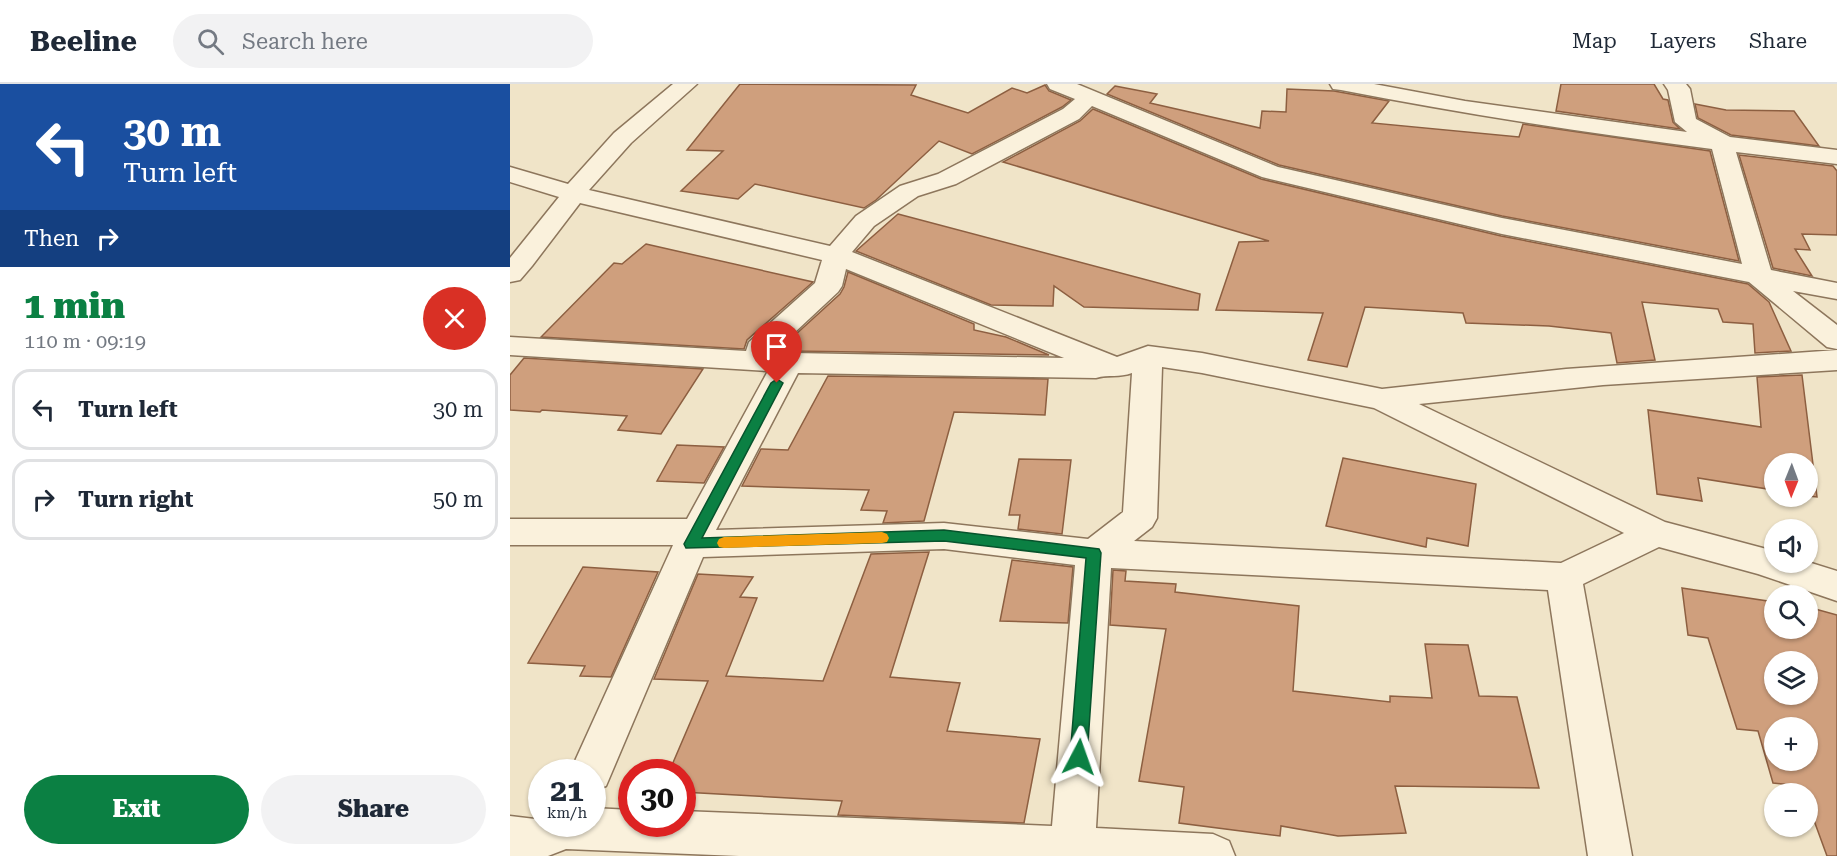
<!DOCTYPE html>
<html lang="en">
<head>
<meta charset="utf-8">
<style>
  :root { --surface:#fff; --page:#f2f2f3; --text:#1f2937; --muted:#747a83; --line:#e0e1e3; --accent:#0b8043 }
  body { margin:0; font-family:"Roboto Serif",serif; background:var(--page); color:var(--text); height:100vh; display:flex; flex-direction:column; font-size:22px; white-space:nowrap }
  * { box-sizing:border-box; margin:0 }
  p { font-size:20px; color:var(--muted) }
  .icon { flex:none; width:33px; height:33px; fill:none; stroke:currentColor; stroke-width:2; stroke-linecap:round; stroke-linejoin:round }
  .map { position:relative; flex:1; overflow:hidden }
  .drawer { display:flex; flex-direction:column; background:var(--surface); width:510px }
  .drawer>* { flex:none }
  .hud { background:#1a4fa0; color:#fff; overflow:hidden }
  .needle { width:39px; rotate:181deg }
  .buttons { position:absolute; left:1254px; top:369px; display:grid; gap:12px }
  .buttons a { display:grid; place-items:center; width:54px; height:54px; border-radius:50%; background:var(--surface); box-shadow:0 2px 4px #0004; font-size:30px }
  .speed { position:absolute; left:18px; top:675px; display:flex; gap:12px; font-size:30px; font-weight:700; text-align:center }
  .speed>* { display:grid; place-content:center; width:78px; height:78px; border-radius:50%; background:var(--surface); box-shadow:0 2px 4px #0004; line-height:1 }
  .speed small { font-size:15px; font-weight:400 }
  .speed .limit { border:9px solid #d22; background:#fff; color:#111 }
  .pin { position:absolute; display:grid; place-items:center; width:51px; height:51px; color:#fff; margin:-62px -26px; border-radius:50% 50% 50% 0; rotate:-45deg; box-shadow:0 0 6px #0007 }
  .pin .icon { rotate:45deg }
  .me { position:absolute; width:66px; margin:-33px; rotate:4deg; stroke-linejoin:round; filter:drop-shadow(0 0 4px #0008) }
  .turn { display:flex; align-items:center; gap:21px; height:126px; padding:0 24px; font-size:27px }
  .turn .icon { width:78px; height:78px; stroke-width:2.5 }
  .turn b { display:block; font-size:42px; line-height:51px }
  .then { display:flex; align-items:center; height:57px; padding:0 24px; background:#0003; gap:12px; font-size:22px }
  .round { display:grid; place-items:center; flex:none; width:63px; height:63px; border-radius:32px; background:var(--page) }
  .head { display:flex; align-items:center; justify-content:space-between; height:102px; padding:0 24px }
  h1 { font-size:36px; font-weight:800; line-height:45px; color:var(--accent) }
  .button { display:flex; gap:12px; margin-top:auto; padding:12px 24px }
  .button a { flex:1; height:69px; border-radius:36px; background:var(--accent); color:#fff; font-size:24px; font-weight:800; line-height:69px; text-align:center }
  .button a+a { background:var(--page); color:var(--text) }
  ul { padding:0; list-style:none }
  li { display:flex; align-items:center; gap:18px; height:81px; margin:0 12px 9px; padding:0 12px; border:3px solid var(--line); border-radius:18px }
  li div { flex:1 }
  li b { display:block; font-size:22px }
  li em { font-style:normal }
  header { display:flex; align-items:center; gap:36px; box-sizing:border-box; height:84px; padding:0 30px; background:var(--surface); border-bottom:2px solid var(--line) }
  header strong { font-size:28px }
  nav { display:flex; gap:33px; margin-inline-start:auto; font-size:21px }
  .search { width:420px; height:54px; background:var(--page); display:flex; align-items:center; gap:15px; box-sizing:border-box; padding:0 21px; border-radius:33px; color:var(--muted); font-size:22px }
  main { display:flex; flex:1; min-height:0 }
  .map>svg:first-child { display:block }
  .building { fill:#cf9f7d; stroke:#8d5f41; stroke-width:1.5; fill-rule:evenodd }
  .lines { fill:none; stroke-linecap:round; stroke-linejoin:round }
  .street-casing { stroke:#8d765c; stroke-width:3 }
  .street { fill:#faf1dc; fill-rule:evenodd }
  .route { fill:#0b8043; stroke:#07532c; stroke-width:1.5 }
  .slow { fill:#f59e0b }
</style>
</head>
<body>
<header>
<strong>Beeline</strong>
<div class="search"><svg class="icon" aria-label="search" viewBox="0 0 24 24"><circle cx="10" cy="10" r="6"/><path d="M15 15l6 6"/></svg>Search here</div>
<nav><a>Map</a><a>Layers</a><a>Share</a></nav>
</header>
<main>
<section class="drawer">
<div class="hud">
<div class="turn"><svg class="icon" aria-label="left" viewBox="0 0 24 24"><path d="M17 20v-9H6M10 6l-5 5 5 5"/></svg><div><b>30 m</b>Turn left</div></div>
<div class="then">Then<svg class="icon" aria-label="right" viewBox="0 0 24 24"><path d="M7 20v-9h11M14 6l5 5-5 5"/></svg></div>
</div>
<div class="head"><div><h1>1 min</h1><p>110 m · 09:19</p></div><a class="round" style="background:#d93025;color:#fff"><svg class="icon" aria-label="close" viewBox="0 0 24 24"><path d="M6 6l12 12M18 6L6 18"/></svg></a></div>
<ul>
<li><svg class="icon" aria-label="left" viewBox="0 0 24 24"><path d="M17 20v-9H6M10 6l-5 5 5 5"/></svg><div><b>Turn left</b></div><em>30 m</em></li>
<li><svg class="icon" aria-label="right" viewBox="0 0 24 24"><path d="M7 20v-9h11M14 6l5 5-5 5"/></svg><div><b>Turn right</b></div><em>50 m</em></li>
</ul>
<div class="button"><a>Exit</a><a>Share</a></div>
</section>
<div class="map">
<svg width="1327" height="772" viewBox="0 0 1327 772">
  <rect width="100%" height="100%" fill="#f0e4c8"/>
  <g class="building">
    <path d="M 230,0 L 406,1 L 401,11 L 458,29 L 502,4 L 517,9 L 535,1 L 539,7 L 561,16 L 552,23 L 462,70 L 429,57 L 366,116 L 354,124 L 245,100 L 228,115 L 171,107 L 213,67 L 177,66 Z"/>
    <path d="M 1051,0 L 1144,0 L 1153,15 L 1158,16 L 1163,38 L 1170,45 L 1046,27 Z"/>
    <path d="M 605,2 L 647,10 L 640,19 L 750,44 L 752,27 L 776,28 L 777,5 L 824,7 L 879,17 L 862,39 L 1009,53 L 1013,40 L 1200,67 L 1229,177 L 992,132 L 769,81 L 597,10 Z"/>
    <path d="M 1185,20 L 1216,26 L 1284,27 L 1309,62 L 1221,51 L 1188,34 Z"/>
    <path d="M 583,25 L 751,95 L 991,152 L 1238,200 L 1259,218 L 1281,267 L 1245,269 L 1243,240 L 1213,238 L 1208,225 L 1132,218 L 1145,276 L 1107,279 L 1101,249 L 1039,242 L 956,239 L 953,229 L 855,223 L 837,283 L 798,276 L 813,229 L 706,226 L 729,158 L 759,157 L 493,78 L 570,37 Z"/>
    <path d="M 1229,71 L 1323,82 L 1327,87 L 1327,151 L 1292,150 L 1300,166 L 1285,165 L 1302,192 L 1263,184 Z"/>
    <path d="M 388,130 L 690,210 L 688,226 L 574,223 L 544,202 L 543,222 L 481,221 L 346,167 Z"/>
    <path d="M 136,160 L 303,198 L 237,256 L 234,265 L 31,253 L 104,179 L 112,180 Z"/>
    <path d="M 338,188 L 464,240 L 464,246 L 496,253 L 539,271 L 283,267 L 273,262 L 330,210 L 334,203 Z"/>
    <path d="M 14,274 L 193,285 L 151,350 L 108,346 L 117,332 L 32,326 L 30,328 L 0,326 L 0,291 Z"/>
    <path d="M 1292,291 L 1307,413 L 1298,412 L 1298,380 L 1264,380 L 1264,406 L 1188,394 L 1192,417 L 1147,410 L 1138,326 L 1251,343 L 1247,293 Z"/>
    <path d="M 318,292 L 538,295 L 535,331 L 444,328 L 414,437 L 373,439 L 377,427 L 351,426 L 359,406 L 232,402 L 251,365 L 278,366 Z"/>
    <path d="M 167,361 L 214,363 L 194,399 L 147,397 Z"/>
    <path d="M 833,374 L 966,400 L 958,462 L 917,454 L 916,463 L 816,442 Z"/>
    <path d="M 509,375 L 561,376 L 552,450 L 508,445 L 510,431 L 499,431 Z"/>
    <path d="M 419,468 L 380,593 L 450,599 L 437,647 L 530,655 L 514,739 L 328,731 L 332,717 L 172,708 L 172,688 L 159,688 L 198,597 L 144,595 L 188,490 L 243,493 L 230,513 L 247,514 L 216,592 L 313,597 L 361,470 Z"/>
    <path d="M 502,476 L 563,483 L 558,539 L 490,537 Z"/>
    <path d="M 73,483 L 148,488 L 101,593 L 70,592 L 75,582 L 18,579 Z"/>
    <path d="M 603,486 L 616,487 L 615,497 L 666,500 L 665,508 L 789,522 L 783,607 L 880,618 L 880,612 L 922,614 L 915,560 L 958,561 L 969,612 L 1007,613 L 1029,704 L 885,702 L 896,749 L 828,752 L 771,742 L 770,752 L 669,739 L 674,703 L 629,697 L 656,545 L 600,541 Z"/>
    <path d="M 1172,504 L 1264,518 L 1264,544 L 1298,544 L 1298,523 L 1327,531 L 1327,772 L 1317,772 L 1298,720 L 1298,710 L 1294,710 L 1291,702 L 1263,699 L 1248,647 L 1227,645 L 1198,554 L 1178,551 ZM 1264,578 L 1298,578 L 1298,610 L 1264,610 ZM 1264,644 L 1298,644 L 1298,676 L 1264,676 Z"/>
  </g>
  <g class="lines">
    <g class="street-casing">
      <path id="street" d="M 163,0 L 187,0 L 121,59 L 79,106 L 320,162 L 346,132 L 390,102 L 428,90 L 553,25 L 565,15 L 540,5 L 537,0 L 567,0 L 768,83 L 992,134 L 1232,180 L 1202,65 C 1077,49 954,30 831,6 L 823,5 L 820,0 L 864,0 L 955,17 L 1177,48 L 1165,38 L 1158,6 L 1154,0 L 1176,0 L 1180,5 L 1186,35 L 1220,53 L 1327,66 L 1327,80 L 1226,68 L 1261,186 L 1327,199 L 1327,215 L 1283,207 L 1327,241 L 1327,265 L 1317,263 L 1239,198 L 992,150 L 752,93 L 582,22 L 569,35 L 446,100 L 408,112 L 364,142 L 342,168 L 607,273 L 638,262 L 692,269 L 872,305 L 1056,285 L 1327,266 L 1327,286 L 1093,301 L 909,320 L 1155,438 L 1264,467 L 1264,478 L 1298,478 L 1327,487 L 1327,517 L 1248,490 L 1149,463 L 1073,500 L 1122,772 L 1078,772 L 1038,506 L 601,484 L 586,744 L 703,750 L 719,757 L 725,772 L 229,772 L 56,765 L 38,772 L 0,772 L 0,732 L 25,735 L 32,732 L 32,740 L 82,740 L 82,724 L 122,726 L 122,740 L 172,740 L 172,727 L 542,742 L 565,481 L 434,465 L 193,473 L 96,702 L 82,707 L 82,688 L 60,688 L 163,461 L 0,461 L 0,435 L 177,435 L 258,287 L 0,271 L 0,253 L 236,267 L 239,258 L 305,199 L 312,176 L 70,119 L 22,182 L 10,196 L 0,198 L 0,174 L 49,113 L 0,98 L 0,83 L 58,100 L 104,49 ZM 336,185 L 554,274 L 283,269 L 269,263 L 328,208 L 332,202 ZM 652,283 L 692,289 L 864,324 L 1114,449 L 1051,479 L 624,457 L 642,443 L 647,434 ZM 288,289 L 586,294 C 599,290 609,294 622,289 L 613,428 L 578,455 L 434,439 L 206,446 Z"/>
    </g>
    <use href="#street" class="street"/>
  </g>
  <path class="route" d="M 267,295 L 273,299 L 192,454 L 434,446 L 589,465 L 591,469 L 577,673 L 575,678 L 569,681 L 563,678 L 560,673 L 576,474 L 434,457 L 176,464 L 174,460 L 261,299 Z"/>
  <path class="slow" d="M 372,448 L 377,450 L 379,454 L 377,458 L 372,459 L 214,464 L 209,463 L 207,459 L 209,455 L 214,453 Z"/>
</svg>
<div class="buttons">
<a><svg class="needle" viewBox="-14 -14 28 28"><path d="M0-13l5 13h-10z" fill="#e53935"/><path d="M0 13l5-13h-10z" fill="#747a83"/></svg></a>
<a><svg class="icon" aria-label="sound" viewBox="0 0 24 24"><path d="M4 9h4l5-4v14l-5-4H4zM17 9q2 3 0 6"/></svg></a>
<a><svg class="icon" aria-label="search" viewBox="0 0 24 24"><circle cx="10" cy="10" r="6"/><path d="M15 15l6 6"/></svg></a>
<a><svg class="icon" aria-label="layers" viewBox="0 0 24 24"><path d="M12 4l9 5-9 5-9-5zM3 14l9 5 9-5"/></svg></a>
<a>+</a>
<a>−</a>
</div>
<div class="speed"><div>21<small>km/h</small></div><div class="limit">30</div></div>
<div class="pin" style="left:267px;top:299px;background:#d93025"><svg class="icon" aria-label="arrive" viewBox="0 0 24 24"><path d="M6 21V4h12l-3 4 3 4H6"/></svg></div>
<svg class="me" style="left:569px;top:673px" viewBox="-20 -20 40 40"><path d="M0-17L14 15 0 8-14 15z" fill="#0b8043" stroke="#fff" stroke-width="4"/></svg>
</div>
</main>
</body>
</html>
